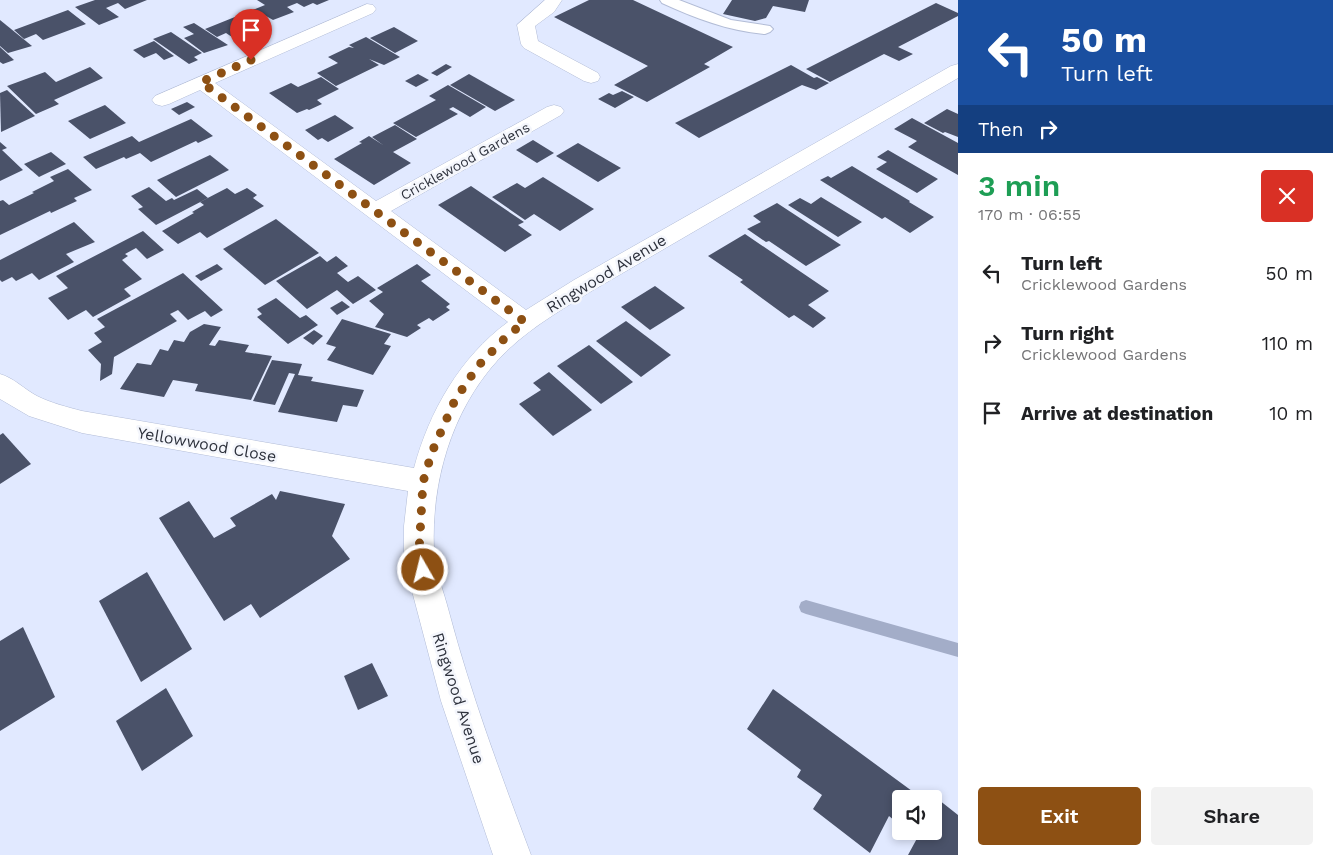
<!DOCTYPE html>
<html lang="en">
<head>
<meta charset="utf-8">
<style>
  :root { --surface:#fff; --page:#f2f2f2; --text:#202124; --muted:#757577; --accent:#8d5013 }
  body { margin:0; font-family:"Work Sans",sans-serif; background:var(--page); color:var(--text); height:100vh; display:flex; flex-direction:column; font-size:19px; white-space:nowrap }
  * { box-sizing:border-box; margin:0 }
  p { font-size:16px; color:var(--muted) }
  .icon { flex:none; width:28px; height:28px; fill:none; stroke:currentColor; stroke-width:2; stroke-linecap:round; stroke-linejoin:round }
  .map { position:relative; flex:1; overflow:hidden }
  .panel { display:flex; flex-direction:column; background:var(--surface); width:375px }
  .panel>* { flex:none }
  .top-card { background:#1a4fa0; color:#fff; overflow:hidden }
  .tools { position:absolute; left:892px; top:790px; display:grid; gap:10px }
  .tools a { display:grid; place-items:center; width:50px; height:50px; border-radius:5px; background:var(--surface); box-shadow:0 2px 8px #0003; font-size:25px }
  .pin { position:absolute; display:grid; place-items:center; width:42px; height:42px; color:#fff; margin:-51px -21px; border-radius:50% 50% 50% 0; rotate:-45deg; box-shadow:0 0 5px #0007 }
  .pin .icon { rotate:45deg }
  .me { position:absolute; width:55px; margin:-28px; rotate:352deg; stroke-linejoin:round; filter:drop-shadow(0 0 4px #0008) }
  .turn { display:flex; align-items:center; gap:18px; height:105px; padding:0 20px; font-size:22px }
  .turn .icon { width:65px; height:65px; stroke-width:2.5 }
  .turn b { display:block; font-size:35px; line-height:42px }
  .then { display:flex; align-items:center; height:48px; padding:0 20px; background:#0003; gap:10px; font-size:19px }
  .round { display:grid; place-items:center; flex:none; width:52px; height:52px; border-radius:5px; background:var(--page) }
  .summary { display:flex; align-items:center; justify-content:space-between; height:85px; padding:0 20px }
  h1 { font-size:30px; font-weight:600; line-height:38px; color:#1e9e55 }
  .primary-button { display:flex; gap:10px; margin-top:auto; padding:10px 20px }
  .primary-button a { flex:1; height:58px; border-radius:5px; background:var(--accent); color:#fff; font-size:20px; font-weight:600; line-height:58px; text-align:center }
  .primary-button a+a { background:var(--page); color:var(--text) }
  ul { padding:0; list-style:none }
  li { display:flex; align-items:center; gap:15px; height:70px; padding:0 20px }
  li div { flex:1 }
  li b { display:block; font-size:19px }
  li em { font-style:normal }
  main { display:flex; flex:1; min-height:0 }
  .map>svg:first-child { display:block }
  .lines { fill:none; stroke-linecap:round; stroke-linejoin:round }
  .stream { fill:#a3adc8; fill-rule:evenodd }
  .building { fill:#4a5269 }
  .lane-casing { stroke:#b2bcd6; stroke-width:2 }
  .street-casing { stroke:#b2bcd6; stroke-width:1 }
  .lane { fill:#fff; fill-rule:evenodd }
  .street { fill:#fff; fill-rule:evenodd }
  .route { stroke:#8d5013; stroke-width:9; stroke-dasharray:0 16.2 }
  .labels { text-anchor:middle; stroke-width:5; stroke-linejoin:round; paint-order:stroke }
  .far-street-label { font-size:14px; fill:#2e323d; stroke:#f4f6fc }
  .street-label { font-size:16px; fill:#2e323d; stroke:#f4f6fc }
</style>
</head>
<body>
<main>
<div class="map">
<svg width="958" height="855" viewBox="0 0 958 855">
  <rect width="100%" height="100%" fill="#e1e9ff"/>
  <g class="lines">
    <path class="stream" d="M 806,600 L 958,643 L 958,657 L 806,614 L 801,612 L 799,607 L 801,602 Z"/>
  </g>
  <g class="building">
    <path d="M 95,0 L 147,0 L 125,9 L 118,3 L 106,8 L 119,17 L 99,25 L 75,7 Z"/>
    <path d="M 257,0 L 329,0 L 317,5 L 313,3 L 304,7 L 297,3 L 287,7 L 294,12 L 273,20 L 266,16 L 245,25 L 254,31 L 235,39 L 226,33 L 217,37 L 205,29 L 265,5 Z"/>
    <path d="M 589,0 L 633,0 L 733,47 L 704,64 L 710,67 L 647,102 L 614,85 L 648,66 L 554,17 Z"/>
    <path d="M 732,0 L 809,0 L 805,12 L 773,6 L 766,18 L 755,21 L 723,14 Z"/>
    <path d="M 936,3 L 958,13 L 958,16 L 898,47 L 913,54 L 899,61 L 884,54 L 830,82 L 806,69 Z"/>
    <path d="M 68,10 L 86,24 L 43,40 L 36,34 L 24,39 L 14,30 Z"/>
    <path d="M 0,20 L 32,46 L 8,53 L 0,46 Z"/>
    <path d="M 194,23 L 228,45 L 204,53 L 184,38 L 194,34 L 183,27 Z"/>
    <path d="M 394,27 L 418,41 L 395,53 L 370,38 Z"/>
    <path d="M 171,32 L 202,53 L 194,57 L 198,60 L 189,64 L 153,39 Z"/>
    <path d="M 366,37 L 400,57 L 384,65 L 369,59 L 379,65 L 336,86 L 317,73 L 338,63 L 328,57 L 349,47 L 354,48 L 349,45 Z"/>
    <path d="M 154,41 L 174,56 L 164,60 L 156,53 L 144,58 L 133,50 Z"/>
    <path d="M 0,47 L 14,60 L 3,64 L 0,62 Z"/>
    <path d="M 446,64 L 452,67 L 437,76 L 431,73 Z"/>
    <path d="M 791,65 L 814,78 L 817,77 L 829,83 L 816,90 L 802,85 L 699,138 L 675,123 Z"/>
    <path d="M 90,67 L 103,78 L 54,100 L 59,104 L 36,114 L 7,86 L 45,72 L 56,82 Z"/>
    <path d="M 418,74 L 429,80 L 416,87 L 405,81 Z"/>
    <path d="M 469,74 L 515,100 L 495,111 L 450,85 Z"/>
    <path d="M 321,77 L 339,89 L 317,100 L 322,104 L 309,110 L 307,109 L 297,113 L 269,93 L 291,83 L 298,87 Z"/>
    <path d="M 448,85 L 486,107 L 470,117 L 453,107 L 449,109 L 458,114 L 416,137 L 393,123 L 436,100 L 429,96 Z"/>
    <path d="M 7,90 L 35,116 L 1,132 L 0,93 Z"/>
    <path d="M 622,91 L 634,97 L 615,108 L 598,99 L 609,93 L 613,95 Z"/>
    <path d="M 187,102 L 195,107 L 179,115 L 171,109 Z"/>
    <path d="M 105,105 L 126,123 L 90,139 L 68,121 Z"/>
    <path d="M 947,109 L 958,114 L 958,137 L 945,132 L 943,133 L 924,123 Z"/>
    <path d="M 335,115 L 354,128 L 328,142 L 322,138 L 318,140 L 305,130 Z"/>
    <path d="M 912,118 L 958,143 L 958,175 L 908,147 L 917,141 L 894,129 Z"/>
    <path d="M 191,119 L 213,136 L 198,143 L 196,141 L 151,162 L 140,153 L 126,159 L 124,157 L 96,169 L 83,157 L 132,136 L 139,142 Z"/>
    <path d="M 395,125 L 417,139 L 393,152 L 411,163 L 374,185 L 334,159 L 362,143 L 359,142 L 369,136 L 383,145 L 372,137 Z"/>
    <path d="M 533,140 L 554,153 L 537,163 L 516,150 Z"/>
    <path d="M 0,142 L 7,148 L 2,150 L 23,170 L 0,181 Z"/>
    <path d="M 578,143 L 621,168 L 598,182 L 556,156 Z"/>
    <path d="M 888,150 L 938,179 L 917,193 L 876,169 L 887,162 L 877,157 Z"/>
    <path d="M 51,152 L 66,164 L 39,177 L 24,164 Z"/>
    <path d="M 210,155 L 229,170 L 176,197 L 157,180 Z"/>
    <path d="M 852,166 L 910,201 L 909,202 L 934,217 L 910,233 L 885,217 L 882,219 L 820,180 L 828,176 L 831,178 Z"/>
    <path d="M 68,169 L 92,190 L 74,198 L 77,201 L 51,213 L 50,211 L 0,235 L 0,201 L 3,200 L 9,205 L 34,193 L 32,192 L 54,181 L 50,177 Z"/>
    <path d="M 543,177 L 594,209 L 560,231 L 534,214 L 525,220 L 492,197 L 517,183 L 525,188 Z"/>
    <path d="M 471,186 L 524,222 L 518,225 L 532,235 L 505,252 L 438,205 Z"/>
    <path d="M 149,187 L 166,201 L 172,198 L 174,200 L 197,189 L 208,198 L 156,225 L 138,209 L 143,207 L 131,196 Z"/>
    <path d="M 227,188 L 235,194 L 247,188 L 257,195 L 253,198 L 264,206 L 207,238 L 200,232 L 178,244 L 162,231 L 194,213 L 192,212 L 204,205 L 200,202 Z"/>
    <path d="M 821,197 L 862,222 L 838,237 L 788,205 L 800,198 L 811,204 Z"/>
    <path d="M 777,203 L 841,245 L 806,266 L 769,241 L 766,242 L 747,229 L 761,222 L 753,216 Z"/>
    <path d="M 276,219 L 319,253 L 265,285 L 223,249 Z"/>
    <path d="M 74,222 L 95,242 L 66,254 L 74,262 L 39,280 L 32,273 L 16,281 L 12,277 L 2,282 L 0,280 L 0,260 Z"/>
    <path d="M 143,231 L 164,250 L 147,259 L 136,248 L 125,254 L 128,256 L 122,260 L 142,279 L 124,289 L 131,296 L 93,317 L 86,310 L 68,320 L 48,298 L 68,288 L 56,276 Z"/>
    <path d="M 745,234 L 829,291 L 808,305 L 826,318 L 813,328 L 794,315 L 789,318 L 740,282 L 743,280 L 708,256 Z"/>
    <path d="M 320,256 L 327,262 L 336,256 L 348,266 L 337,273 L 348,282 L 358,276 L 376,290 L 353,304 L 337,290 L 307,309 L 276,281 Z"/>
    <path d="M 217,264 L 223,269 L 201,281 L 195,276 Z"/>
    <path d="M 417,264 L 431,275 L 421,281 L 450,304 L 446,307 L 450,310 L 433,321 L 429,318 L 417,325 L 421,328 L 407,337 L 375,327 L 384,314 L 369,301 L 383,292 L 377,288 Z"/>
    <path d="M 183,273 L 223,310 L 211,317 L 205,311 L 188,320 L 178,310 L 170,314 L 177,321 L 114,357 L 112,374 L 100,381 L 101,364 L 88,350 L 102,342 L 94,333 L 105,327 L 97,319 Z"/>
    <path d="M 655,286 L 685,308 L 650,330 L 621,307 Z"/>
    <path d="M 276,298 L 300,318 L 306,315 L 318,325 L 288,344 L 257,317 L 262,314 L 257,309 Z"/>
    <path d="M 342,301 L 350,307 L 337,315 L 330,308 Z"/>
    <path d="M 342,319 L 391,334 L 384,344 L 391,346 L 373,375 L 327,360 L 336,347 L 326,344 Z"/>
    <path d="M 626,321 L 671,355 L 641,377 L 596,341 Z"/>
    <path d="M 204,324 L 221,327 L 209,345 L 215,346 L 219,340 L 249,345 L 245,352 L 272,356 L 251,400 L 195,391 L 198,384 L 173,380 L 164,397 L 120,389 L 137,363 L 151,365 L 160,349 L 168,351 L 174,340 L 184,342 L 190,332 Z"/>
    <path d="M 314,330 L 323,336 L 313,345 L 303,338 Z"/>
    <path d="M 589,345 L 633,382 L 601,404 L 557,366 Z"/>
    <path d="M 272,360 L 302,364 L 298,375 L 313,377 L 311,381 L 364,390 L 357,407 L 343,405 L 337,422 L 278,412 L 295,374 L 289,373 L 275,405 L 253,401 Z"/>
    <path d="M 549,372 L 592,410 L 553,436 L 519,404 L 541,390 L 533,383 Z"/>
    <path d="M 3,433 L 31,464 L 0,484 L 0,435 Z"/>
    <path d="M 280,491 L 345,504 L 332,536 L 350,559 L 260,618 L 251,604 L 224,621 L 159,518 L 189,501 L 214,538 L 236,526 L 230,518 L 272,494 L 276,500 Z"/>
    <path d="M 147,572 L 192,649 L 141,682 L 99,601 Z"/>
    <path d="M 23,627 L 55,697 L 0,731 L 0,641 Z"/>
    <path d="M 372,663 L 388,696 L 358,710 L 344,676 Z"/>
    <path d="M 166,688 L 193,736 L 142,771 L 116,721 Z"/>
    <path d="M 773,689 L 912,791 L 908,799 L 901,799 L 901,810 L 895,821 L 889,816 L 870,853 L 813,809 L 822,795 L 797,777 L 801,770 L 747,729 Z"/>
    <path d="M 939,800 L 958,815 L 958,855 L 908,855 L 921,831 L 934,831 L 934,809 Z"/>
  </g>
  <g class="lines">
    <g class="lane-casing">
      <path id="lane" d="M 660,0 L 679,0 L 731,20 L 770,26 L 773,29 L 770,32 L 765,34 C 728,31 695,18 662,3 Z"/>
    </g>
    <g class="street-casing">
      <g id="street">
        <path d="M 545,0 L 562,0 L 554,12 L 535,26 L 538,41 L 598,73 L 600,77 L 598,81 L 591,83 L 584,81 L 524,48 L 521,44 L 517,25 Z"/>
        <path d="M 367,4 L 373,5 L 376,9 L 373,13 L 215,83 L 376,201 L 547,107 L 554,105 L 561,107 L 564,111 L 561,115 L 391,211 L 526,310 L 574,280 L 951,66 L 958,64 L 958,78 L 590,292 C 558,312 523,332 497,361 C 451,412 431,483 434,550 C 435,571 444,592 449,612 C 471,695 501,775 531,855 L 493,855 L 441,701 L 407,572 L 404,551 L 404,526 L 408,491 L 82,433 L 29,416 L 0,399 L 0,374 C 14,378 24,389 37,396 C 51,403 67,407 82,411 L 414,468 C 429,412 460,357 508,322 L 200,90 L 169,104 L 162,106 L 155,104 L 152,100 L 155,96 Z"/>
      </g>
    </g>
    <use href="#lane" class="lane"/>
    <use href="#street" class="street"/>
  </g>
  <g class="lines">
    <path class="route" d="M 251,60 L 201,82 L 525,322 L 507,336 L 478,366 L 455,400 L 432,452 L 423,482 L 419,552 L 423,570"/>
  </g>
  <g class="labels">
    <g class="far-street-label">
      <text transform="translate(465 161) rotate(-29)" y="5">Cricklewood Gardens</text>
    </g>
    <g class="street-label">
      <text transform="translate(606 273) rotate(-31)" y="6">Ringwood Avenue</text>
      <text transform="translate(207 444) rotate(10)" y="6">Yellowwood Close</text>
      <text transform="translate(459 698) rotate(72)" y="6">Ringwood Avenue</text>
    </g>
  </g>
</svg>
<div class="tools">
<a><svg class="icon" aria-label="sound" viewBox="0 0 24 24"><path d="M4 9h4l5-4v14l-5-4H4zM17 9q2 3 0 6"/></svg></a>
</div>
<div class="pin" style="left:251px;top:60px;background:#d93025"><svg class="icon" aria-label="arrive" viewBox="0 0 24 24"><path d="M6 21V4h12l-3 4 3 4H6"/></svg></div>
<svg class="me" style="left:423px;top:570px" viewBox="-20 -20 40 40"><circle r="17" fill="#8d5013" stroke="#fff" stroke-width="3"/><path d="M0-11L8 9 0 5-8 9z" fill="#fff"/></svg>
</div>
<section class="panel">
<div class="top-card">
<div class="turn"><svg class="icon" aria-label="left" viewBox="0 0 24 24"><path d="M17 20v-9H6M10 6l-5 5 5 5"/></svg><div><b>50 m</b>Turn left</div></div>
<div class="then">Then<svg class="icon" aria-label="right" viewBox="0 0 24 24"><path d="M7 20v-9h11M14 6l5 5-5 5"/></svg></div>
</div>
<div class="summary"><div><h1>3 min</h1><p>170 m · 06:55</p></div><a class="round" style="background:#d93025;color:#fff"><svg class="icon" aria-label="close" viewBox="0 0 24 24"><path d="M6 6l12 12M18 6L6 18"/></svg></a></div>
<ul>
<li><svg class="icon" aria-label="left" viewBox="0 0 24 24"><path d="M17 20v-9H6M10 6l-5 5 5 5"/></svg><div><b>Turn left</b><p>Cricklewood Gardens</p></div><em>50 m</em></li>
<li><svg class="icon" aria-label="right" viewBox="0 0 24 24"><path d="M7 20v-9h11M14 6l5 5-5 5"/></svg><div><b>Turn right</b><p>Cricklewood Gardens</p></div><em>110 m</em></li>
<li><svg class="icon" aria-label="arrive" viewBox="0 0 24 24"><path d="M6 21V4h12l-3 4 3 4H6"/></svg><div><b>Arrive at destination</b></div><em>10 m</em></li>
</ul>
<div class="primary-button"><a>Exit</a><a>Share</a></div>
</section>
</main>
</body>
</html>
